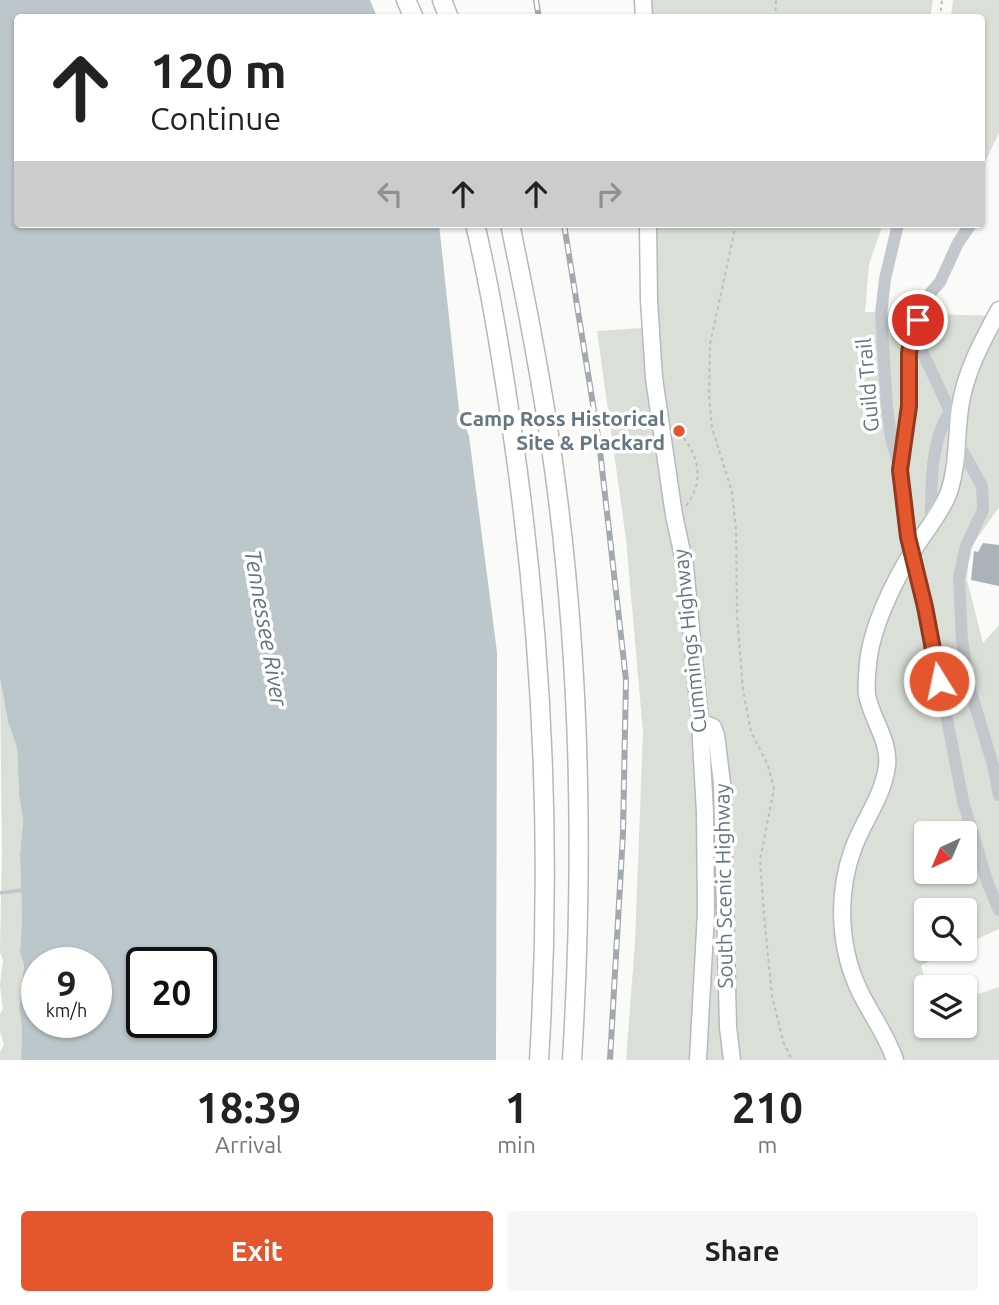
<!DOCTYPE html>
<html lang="en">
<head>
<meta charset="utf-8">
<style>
  :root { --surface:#fff; --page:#f6f6f6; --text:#222; --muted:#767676; --accent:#e4572e }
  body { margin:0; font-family:Ubuntu,sans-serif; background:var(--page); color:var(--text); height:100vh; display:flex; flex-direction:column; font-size:26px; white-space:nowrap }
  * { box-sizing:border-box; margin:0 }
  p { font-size:23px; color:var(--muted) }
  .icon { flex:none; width:38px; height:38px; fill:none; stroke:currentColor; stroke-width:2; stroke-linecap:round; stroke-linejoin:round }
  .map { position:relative; height:1060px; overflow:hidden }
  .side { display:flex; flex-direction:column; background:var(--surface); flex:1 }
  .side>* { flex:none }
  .top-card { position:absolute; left:14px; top:14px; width:971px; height:214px; border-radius:7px; box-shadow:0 2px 5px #0004; background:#fff; color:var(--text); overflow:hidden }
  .needle { width:46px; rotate:224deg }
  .buttons { position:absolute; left:914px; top:821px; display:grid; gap:14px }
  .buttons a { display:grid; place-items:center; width:63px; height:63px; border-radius:7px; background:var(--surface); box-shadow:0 2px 5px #0004; font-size:35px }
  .speed { position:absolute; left:21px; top:947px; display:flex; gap:14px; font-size:35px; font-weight:700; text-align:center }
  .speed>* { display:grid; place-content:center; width:91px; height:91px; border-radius:50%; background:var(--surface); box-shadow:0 2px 5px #0004; line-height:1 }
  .speed small { font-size:18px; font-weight:400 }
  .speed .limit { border:4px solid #111; border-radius:10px; background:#fff; color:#111 }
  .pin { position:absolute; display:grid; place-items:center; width:60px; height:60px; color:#fff; margin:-30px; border:4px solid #fff; border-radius:50%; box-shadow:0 2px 7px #0007 }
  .me { position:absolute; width:77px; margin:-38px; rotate:350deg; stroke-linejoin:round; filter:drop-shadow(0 0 5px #0008) }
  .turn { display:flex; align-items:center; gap:24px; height:147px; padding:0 21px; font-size:32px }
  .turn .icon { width:91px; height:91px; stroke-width:2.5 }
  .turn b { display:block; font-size:49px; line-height:60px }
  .lanes { display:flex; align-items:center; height:66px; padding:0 21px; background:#0003; justify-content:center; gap:35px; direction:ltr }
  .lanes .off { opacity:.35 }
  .eta { display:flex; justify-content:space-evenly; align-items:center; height:119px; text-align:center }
  .eta b { font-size:42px; font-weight:700; line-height:49px }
  .button { display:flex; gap:14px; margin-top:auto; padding:14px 21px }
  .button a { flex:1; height:80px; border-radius:7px; background:var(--accent); color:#fff; font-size:28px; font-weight:700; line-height:80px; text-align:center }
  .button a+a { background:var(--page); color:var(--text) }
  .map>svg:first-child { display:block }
  .green { fill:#dadfd7; fill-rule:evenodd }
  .water { fill:#bbc7cb; fill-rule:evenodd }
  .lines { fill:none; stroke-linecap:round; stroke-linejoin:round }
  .stream { stroke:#bbc7cb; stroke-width:3.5 }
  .building { fill:#aab3b9 }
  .major-casing { stroke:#b5babe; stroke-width:19 }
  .highway-casing { stroke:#b4b9bd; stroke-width:21 }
  .path { stroke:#bbbfc2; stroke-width:2; stroke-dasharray:3.5 3.5; stroke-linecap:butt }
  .minor { stroke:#c3c8cc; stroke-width:12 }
  .major { stroke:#fff; stroke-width:16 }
  .highway { stroke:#fff; stroke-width:18 }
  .rail-casing { stroke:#a2aab0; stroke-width:6 }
  .rail { stroke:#fff; stroke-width:3.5; stroke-dasharray:10; stroke-linecap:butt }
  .route-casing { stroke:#94391e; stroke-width:18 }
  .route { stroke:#e4572e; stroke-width:12 }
  .poi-dot { fill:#e4572e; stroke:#fff; stroke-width:2.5 }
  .labels { text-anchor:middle; stroke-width:7; stroke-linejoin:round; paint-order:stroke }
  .street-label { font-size:21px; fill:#657683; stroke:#fff }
  .poi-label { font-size:21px; font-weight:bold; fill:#657683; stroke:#fff; text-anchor:end }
  .water-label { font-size:23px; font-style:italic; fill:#60757c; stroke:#fff }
</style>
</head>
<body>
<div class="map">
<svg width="999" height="1060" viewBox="0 0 999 1060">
  <rect width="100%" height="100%" fill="#fafaf8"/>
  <g class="green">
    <path d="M 648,0 L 933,0 L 930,18 L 648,17 Z"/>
    <path d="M 953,0 L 999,0 L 999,133 L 982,168 L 982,18 L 951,17 Z"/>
    <path d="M 655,224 L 883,224 L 869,264 L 865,312 L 999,316 L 999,507 L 969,550 L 967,580 L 983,643 L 999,625 L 999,929 L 964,945 L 964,910 L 926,910 L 926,948 L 956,949 L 921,965 L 927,987 L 926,1026 L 964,1026 L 964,999 L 999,987 L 999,1060 L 626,1060 L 635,942 L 643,732 L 626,539 L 597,331 L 658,327 ZM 926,833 L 964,833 L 964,872 L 926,872 Z"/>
    <path d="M 0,678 L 8,722 L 17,748 L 19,794 L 23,821 L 20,855 L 22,921 L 20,952 L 24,964 L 19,1009 L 22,1027 L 21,1060 L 0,1060 L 0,1052 L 4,1044 L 0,1031 L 0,1014 L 3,1009 L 0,985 L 3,960 L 0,952 L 2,852 Z"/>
  </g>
  <path class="water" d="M 0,0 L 370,0 L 377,17 L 18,18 L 18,224 L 439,224 L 459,410 L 469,436 L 497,652 L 496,1060 L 21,1060 L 22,1027 L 19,1009 L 24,965 L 20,952 L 22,921 L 20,855 L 23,821 L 19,794 L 17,748 L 8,722 L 0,678 ZM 37,962 L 96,962 L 96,1022 L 37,1022 ZM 142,962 L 201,962 L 201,1022 L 142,1022 Z"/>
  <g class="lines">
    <path class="stream" d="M 0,893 L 22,890"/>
  </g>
  <path class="building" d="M 983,543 L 999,545 L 999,586 L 971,580 L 974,551 L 978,552 Z"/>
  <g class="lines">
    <g class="major-casing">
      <g id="major">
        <path d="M 643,0 L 644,18"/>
        <path d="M 648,224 L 649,300 L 654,378 L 674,515 L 685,566 L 700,722 L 705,813 L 706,912 L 698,1060"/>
        <path d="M 700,722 L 713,727 L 716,735 L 722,783 L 728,1027 L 732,1060"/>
        <path d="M 895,1060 C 887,1036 872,1016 861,994 C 839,950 836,896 853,849 C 863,821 883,797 887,766 C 890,741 872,720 867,695 C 866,685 867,674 868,664 C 871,628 894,581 913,551 C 924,532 941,514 949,492 C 958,465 956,436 960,408 C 965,372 982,342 999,310"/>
      </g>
    </g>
    <g class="highway-casing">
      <g id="highway">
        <path d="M 406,0 L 414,18"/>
        <path d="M 442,0 L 449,18"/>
        <path d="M 475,224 C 492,294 503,366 513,437 C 543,643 552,852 539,1060"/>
        <path d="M 510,224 C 527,305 543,387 554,469 C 581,664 584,863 572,1060"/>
      </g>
    </g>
    <g class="path">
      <path d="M 775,18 L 776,0"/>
      <path d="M 940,18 L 942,0"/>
      <path d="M 736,224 L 710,344 L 709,395 L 712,428 L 732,492 L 736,530 L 737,615 L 743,690 L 751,732 L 768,765 L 774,789 L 760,860 L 764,915 L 772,996 L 783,1041 L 792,1060"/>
      <path d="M 675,427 C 697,452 707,477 686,506"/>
    </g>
    <g class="minor">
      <path d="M 898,224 L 885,279 L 881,314 L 887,407 L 891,438 L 900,470 L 908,537 L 925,607 L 963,801 L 988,884 L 999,910"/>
      <path d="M 913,332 L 950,411"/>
      <path d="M 958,443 L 982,486 L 983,510 L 966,546 L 959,578 L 962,640 L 968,682 L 993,765 L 999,795"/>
      <path d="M 901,462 L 909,406 L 912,329 L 918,320 L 927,297 L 940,282 L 958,243 L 971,224"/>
      <path d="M 931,523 C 931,487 930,442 950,411 L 960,409"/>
    </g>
    <use href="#major" class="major"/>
    <use href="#highway" class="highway"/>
    <g class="rail-casing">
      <g id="rail">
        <path d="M 536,0 L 539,18"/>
        <path d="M 564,224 L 599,442 L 626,680 L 623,833 L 610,1060"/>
      </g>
    </g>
    <use href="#rail" class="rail"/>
  </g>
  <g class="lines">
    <g class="route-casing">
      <path id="route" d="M 918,320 L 912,329 L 909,354 L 909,406 L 900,470 L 908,537 L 925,607 L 939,681"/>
    </g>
    <use href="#route" class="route"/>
  </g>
  <circle class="poi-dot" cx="679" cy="431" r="7"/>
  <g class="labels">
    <g class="street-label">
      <text transform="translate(868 385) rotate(-95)" y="7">Guild Trail</text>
      <text transform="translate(690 641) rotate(-96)" y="7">Cummings Highway</text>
      <text transform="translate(724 886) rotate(-91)" y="7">South Scenic Highway</text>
    </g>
    <g class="poi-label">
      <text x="665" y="426">Camp Ross Historical<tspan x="665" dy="24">Site &amp; Plackard</tspan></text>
    </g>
    <g class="water-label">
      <text transform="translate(266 628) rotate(80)" y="8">Tennessee River</text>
    </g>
  </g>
</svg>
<div class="buttons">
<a><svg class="needle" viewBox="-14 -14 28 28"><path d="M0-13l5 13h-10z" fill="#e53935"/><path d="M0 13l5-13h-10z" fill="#767676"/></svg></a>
<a><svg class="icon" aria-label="search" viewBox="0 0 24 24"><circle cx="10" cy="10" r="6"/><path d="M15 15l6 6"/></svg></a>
<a><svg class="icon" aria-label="layers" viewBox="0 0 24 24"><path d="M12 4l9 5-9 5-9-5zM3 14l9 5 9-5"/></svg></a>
</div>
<div class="speed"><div>9<small>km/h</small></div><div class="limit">20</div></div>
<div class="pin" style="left:918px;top:320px;background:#d93025"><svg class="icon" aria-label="arrive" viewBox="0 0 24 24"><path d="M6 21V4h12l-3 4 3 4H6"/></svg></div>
<svg class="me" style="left:939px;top:681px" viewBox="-20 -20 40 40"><circle r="17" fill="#e4572e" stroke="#fff" stroke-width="3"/><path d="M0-11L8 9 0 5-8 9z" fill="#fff"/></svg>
<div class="top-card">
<div class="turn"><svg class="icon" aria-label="ahead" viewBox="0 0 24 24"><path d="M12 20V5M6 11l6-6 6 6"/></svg><div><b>120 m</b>Continue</div></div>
<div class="lanes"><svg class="icon off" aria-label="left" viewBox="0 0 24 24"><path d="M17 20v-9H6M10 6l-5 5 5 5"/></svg><svg class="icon" aria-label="ahead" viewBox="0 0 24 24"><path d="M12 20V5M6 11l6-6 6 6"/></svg><svg class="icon" aria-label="ahead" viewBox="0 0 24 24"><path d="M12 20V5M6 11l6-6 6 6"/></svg><svg class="icon off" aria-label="right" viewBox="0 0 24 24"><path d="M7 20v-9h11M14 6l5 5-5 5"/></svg></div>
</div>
</div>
<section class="side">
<div class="eta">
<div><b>18:39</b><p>Arrival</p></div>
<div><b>1</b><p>min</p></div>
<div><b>210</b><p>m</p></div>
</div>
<div class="button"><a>Exit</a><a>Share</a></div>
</section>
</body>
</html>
